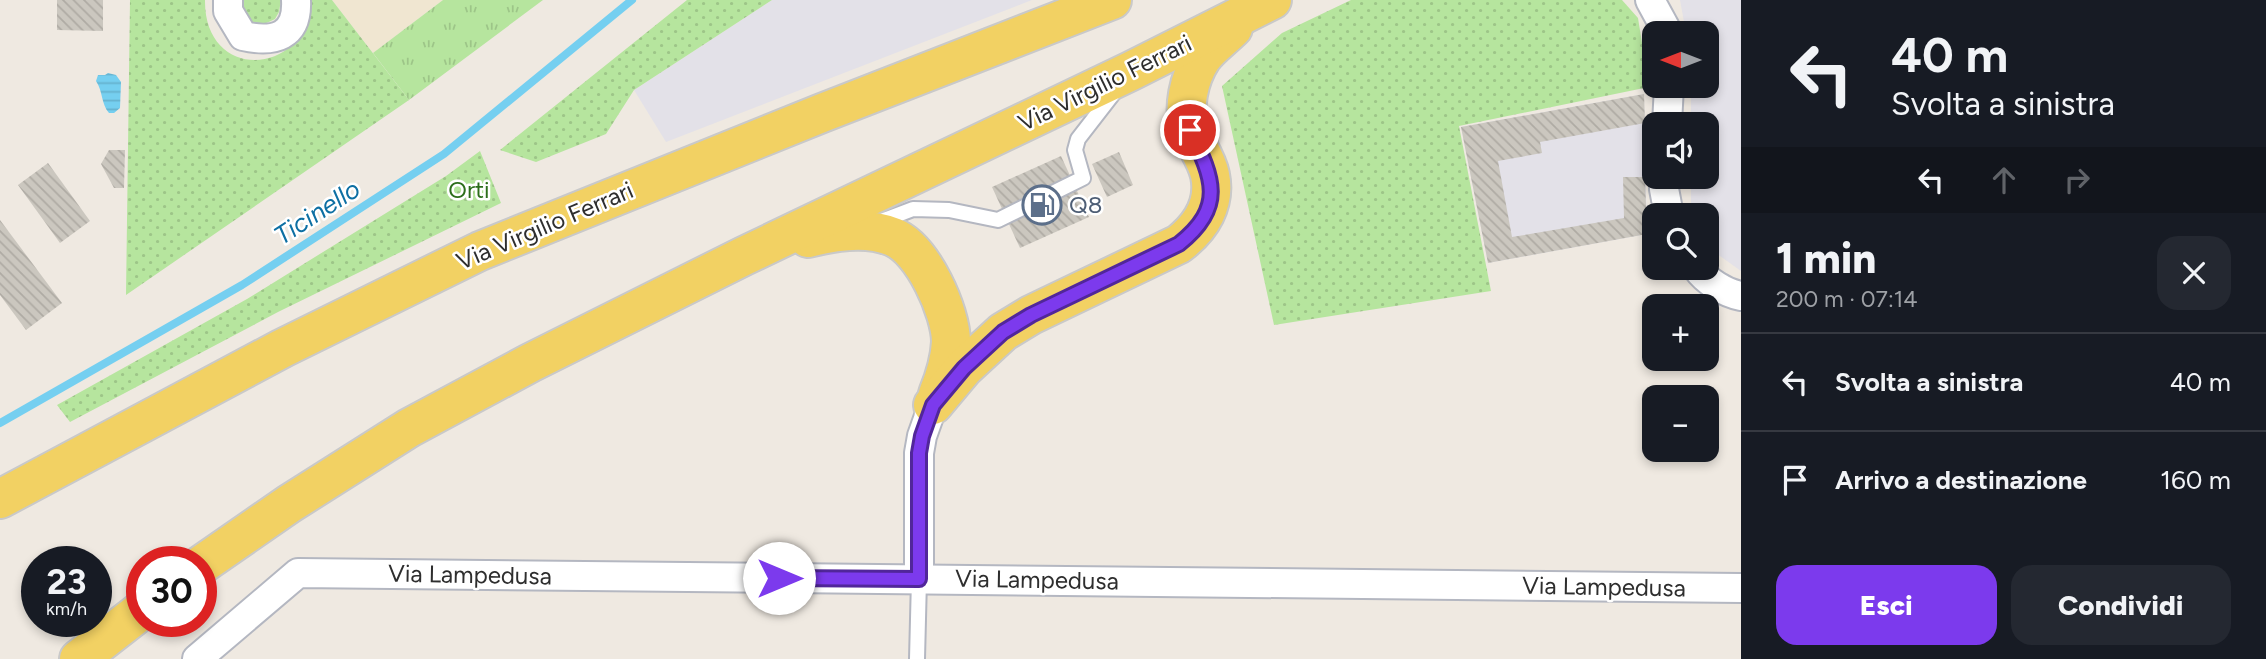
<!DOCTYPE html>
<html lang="it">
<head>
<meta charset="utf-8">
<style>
  :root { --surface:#171b24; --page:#242831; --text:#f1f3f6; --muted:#9ea1a6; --line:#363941; --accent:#7c3aed }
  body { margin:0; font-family:Figtree,sans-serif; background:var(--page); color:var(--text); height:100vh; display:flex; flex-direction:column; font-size:26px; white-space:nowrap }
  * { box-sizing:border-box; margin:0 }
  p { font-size:23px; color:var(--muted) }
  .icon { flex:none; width:38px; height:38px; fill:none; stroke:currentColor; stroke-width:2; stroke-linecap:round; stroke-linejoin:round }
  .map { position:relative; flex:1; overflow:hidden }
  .drawer { display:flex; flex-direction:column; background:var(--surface); width:525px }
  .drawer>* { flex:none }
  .hud { background:#171b24; color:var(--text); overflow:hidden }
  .needle { width:46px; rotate:270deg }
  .buttons { position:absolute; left:1642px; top:21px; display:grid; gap:14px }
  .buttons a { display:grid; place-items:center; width:77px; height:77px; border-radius:14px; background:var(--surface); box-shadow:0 4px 10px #0003; font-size:35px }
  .speed { position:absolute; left:21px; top:546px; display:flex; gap:14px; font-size:35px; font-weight:700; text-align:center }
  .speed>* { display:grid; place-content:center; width:91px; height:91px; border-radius:50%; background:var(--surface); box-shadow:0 4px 10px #0003; line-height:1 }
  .speed small { font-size:18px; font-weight:400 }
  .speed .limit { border:10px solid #d22; background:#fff; color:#111 }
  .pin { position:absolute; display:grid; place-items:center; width:60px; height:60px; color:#fff; margin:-30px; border:4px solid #fff; border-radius:50%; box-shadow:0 2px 7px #0007 }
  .me { position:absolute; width:77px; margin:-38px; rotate:90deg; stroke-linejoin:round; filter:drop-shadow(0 0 5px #0008) }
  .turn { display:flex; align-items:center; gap:24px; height:147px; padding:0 35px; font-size:32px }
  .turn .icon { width:91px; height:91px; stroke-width:2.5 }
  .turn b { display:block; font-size:49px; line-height:60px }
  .lanes { display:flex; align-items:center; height:66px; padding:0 35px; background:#0003; justify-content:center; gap:35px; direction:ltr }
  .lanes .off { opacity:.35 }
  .round { display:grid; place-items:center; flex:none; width:74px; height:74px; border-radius:21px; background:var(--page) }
  .head { display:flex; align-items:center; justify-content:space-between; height:119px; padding:0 35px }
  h1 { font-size:42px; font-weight:800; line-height:52px }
  .primary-button { display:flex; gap:14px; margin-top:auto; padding:14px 35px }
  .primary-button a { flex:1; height:80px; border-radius:21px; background:var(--accent); color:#fff; font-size:28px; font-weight:800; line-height:80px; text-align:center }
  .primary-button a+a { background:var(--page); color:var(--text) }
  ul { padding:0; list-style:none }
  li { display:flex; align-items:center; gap:21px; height:98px; padding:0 35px; border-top:2px solid var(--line) }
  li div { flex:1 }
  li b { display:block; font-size:26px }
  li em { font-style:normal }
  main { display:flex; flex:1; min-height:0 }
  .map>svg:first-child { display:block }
  .industrial { fill:#e3e1e8 }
  .education { fill:#f0e6d1 }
  .grass { fill:url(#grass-dots) }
  .park { fill:url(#park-tufts) }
  .water { fill:url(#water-rules) }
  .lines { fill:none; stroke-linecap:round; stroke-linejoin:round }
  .stream { stroke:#75cff0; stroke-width:8 }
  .building { fill:url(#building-back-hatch) }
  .service-casing { stroke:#b4b7c1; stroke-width:18 }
  .minor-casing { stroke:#b4b7c1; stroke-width:32 }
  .primary-casing { stroke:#c9c9c9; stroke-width:42 }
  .service { stroke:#fff; stroke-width:14 }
  .minor { stroke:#fff; stroke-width:28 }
  .primary { stroke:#f2d163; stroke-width:38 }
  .route-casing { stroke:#51269a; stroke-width:18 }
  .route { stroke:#7c3aed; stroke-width:12 }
  .labels { text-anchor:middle; stroke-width:5; stroke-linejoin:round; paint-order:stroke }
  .street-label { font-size:24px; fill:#2e2e2e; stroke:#fff }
  .park-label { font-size:24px; fill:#2c6e1b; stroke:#fff }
  .service-label { font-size:24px; fill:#4e5e75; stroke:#fff; text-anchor:start }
  .water-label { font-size:26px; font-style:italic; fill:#0d6fa3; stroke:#fff }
</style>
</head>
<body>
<main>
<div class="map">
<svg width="1741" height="659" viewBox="0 0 1741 659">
  <defs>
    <pattern id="grass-dots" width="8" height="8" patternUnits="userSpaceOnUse" patternTransform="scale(1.75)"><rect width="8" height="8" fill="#b6e59e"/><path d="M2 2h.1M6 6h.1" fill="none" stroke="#9dc588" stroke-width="1.8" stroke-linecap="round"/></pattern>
    <pattern id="park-tufts" width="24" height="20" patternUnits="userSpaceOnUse" patternTransform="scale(1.75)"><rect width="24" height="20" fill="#b6e59e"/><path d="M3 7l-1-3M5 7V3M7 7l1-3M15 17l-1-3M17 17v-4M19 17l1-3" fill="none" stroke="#9dc588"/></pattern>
    <pattern id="water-rules" width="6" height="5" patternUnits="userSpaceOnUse" patternTransform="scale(1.75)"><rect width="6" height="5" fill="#75cff0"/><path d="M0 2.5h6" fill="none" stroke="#66b2ce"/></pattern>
    <pattern id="building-back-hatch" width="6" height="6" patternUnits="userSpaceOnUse" patternTransform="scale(1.75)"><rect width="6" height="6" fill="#cbc7bf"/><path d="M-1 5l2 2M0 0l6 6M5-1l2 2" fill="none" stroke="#afaba4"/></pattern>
  </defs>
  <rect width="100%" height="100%" fill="#efe9e1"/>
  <g class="industrial">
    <path d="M 772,0 L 1032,0 L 666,142 L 634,90 Z"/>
    <path d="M 1680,0 L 1741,0 L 1741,271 L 1706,246 L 1706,215 L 1691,215 L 1691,177 L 1706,177 L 1706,124 L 1691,124 L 1691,86 L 1706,86 L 1706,33 L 1686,33 Z"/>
    <path d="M 1644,94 L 1647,234 L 1488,263 L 1461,127 Z"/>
  </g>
  <path class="education" d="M 332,0 L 443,0 L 373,53 Z"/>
  <g class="grass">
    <path d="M 130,0 L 205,0 C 204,82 306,78 312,0 L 332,0 L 409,100 L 126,295 Z"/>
    <path d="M 240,0 L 281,0 L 279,12 L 275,19 C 253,31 244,21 240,0 Z"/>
    <path d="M 687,0 L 772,0 L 634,90 L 606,134 L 536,162 L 500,150 Z"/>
    <path d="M 1351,0 L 1622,0 L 1638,18 L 1649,87 L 1459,126 L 1491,291 L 1274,325 L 1222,86 L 1282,33 Z"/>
    <path d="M 480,151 L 501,203 L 278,312 L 70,422 L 57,405 L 247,299 L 446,176 Z"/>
  </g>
  <path class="park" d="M 443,0 L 543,0 L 409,100 L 373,53 Z"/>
  <path class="water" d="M 108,73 L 116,75 L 121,82 L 120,108 L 114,113 L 109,113 C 101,104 103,91 96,81 L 98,75 L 105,75 Z"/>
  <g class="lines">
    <path class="stream" d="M 0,423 L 242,285 L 444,154 L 632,0"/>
  </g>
  <g class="building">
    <path d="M 57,0 L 103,0 L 103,31 L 57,30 Z"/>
    <path d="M 1644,94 L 1645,123 L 1540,142 L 1542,153 L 1498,161 L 1512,237 L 1624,218 L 1623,177 L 1645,177 L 1647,234 L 1488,263 L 1461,127 Z"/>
    <path d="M 109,150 L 125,150 L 124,188 L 114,188 L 101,164 Z"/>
    <path d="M 1119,152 L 1133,185 L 1107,197 L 1092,164 Z"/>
    <path d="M 1061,156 L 1089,217 L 1020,248 L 992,187 Z"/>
    <path d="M 48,163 L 90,221 L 60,243 L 18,185 Z"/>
    <path d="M 0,220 L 62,303 L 26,330 L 0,295 Z"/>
  </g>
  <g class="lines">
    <g class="service-casing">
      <g id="service">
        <path d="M 876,223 L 913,209 L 949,210 L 998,220 L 1083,178 L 1075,150 L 1078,139 L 1116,90"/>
        <path d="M 917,659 L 919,579"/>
      </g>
    </g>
    <g class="minor-casing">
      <g id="minor">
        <path d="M 228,0 L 228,11 L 243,36 C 274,43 298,37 296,0"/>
        <path d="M 1650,0 L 1668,33"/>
        <path d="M 1667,124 L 1669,86"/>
        <path d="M 1664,177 L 1664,189 L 1669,215"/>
        <path d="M 1697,268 C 1706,281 1725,293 1741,296"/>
        <path d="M 919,579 L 919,453 L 922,436 L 933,405"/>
        <path d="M 197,659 L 298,573 L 1741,588"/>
      </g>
    </g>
    <g class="primary-casing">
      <g id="primary">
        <path d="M 808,238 C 835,231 867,226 893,237 C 923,249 951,312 951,342 C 950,361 945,377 938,394"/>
        <path d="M 933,405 L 964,368 L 1003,332 L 1031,315 L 1179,244 C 1201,227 1216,204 1210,175 C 1207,160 1196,145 1190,131 C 1182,108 1189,78 1202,58 C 1210,47 1223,38 1233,28"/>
        <path d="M 0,499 L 283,348 L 480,251 L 822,113 L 1112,0"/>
        <path d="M 201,565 L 289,504 L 409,428 L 530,363 L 744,256 L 1131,71 L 1272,0"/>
        <path d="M 79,659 L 142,610"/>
      </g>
    </g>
    <use href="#service" class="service"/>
    <use href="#minor" class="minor"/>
    <use href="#primary" class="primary"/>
  </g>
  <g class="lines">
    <g class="route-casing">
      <path id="route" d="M 779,578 L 919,579 L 919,453 L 922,436 L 933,405 L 964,368 L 1003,332 L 1031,315 L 1179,244 C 1227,206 1212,177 1190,130"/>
    </g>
    <use href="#route" class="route"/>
  </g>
  <defs>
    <g id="fuel-ring" transform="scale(2.0125)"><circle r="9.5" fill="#fff" stroke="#5c6f8a" stroke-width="1.5"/><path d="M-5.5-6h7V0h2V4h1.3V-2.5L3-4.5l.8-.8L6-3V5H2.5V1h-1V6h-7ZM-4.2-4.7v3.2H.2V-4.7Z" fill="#5c6f8a"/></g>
  </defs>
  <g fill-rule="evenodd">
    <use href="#fuel-ring" x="1042" y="205"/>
  </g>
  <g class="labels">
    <g class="street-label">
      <text transform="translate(1105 83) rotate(-26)" y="8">Via Virgilio Ferrari</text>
      <text transform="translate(545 226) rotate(-23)" y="8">Via Virgilio Ferrari</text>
      <text transform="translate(470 575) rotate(1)" y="8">Via Lampedusa</text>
      <text transform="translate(1037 580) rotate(1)" y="8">Via Lampedusa</text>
      <text transform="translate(1604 587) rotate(1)" y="8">Via Lampedusa</text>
    </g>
    <g class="park-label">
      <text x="469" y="198">Orti</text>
    </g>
    <g class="service-label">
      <text x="1069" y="213">Q8</text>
    </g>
    <g class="water-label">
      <text transform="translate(317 212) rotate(-33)" y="9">Ticinello</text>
    </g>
  </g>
</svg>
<div class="buttons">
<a><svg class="needle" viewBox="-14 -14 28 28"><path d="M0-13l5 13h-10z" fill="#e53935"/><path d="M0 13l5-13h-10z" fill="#9ea1a6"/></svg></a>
<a><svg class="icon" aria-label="sound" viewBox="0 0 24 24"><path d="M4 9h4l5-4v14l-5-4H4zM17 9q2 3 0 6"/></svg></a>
<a><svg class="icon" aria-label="search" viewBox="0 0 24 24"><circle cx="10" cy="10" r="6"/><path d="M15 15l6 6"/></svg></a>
<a>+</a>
<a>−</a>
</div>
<div class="speed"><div>23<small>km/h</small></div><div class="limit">30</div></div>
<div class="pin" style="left:1190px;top:130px;background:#d93025"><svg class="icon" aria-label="arrive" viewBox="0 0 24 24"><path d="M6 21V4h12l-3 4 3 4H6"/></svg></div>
<svg class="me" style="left:779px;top:578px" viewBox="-20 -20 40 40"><circle r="19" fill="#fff"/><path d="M0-13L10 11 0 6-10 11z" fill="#7c3aed"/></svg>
</div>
<section class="drawer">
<div class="hud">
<div class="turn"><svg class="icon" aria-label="left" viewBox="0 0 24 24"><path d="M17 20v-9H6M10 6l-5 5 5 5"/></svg><div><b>40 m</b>Svolta a sinistra</div></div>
<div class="lanes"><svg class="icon" aria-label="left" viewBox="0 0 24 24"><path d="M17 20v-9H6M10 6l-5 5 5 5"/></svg><svg class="icon off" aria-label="ahead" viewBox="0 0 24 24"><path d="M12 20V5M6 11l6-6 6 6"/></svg><svg class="icon off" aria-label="right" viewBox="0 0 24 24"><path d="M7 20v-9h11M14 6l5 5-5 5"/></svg></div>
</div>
<div class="head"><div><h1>1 min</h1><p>200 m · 07:14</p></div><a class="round"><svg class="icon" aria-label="close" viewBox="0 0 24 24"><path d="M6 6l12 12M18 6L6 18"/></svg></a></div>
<ul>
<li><svg class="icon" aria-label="left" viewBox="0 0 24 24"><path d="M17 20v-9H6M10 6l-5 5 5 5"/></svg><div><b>Svolta a sinistra</b></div><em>40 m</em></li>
<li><svg class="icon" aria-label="arrive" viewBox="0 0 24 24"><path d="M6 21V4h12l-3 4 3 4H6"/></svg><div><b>Arrivo a destinazione</b></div><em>160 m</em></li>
</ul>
<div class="primary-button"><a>Esci</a><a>Condividi</a></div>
</section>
</main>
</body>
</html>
